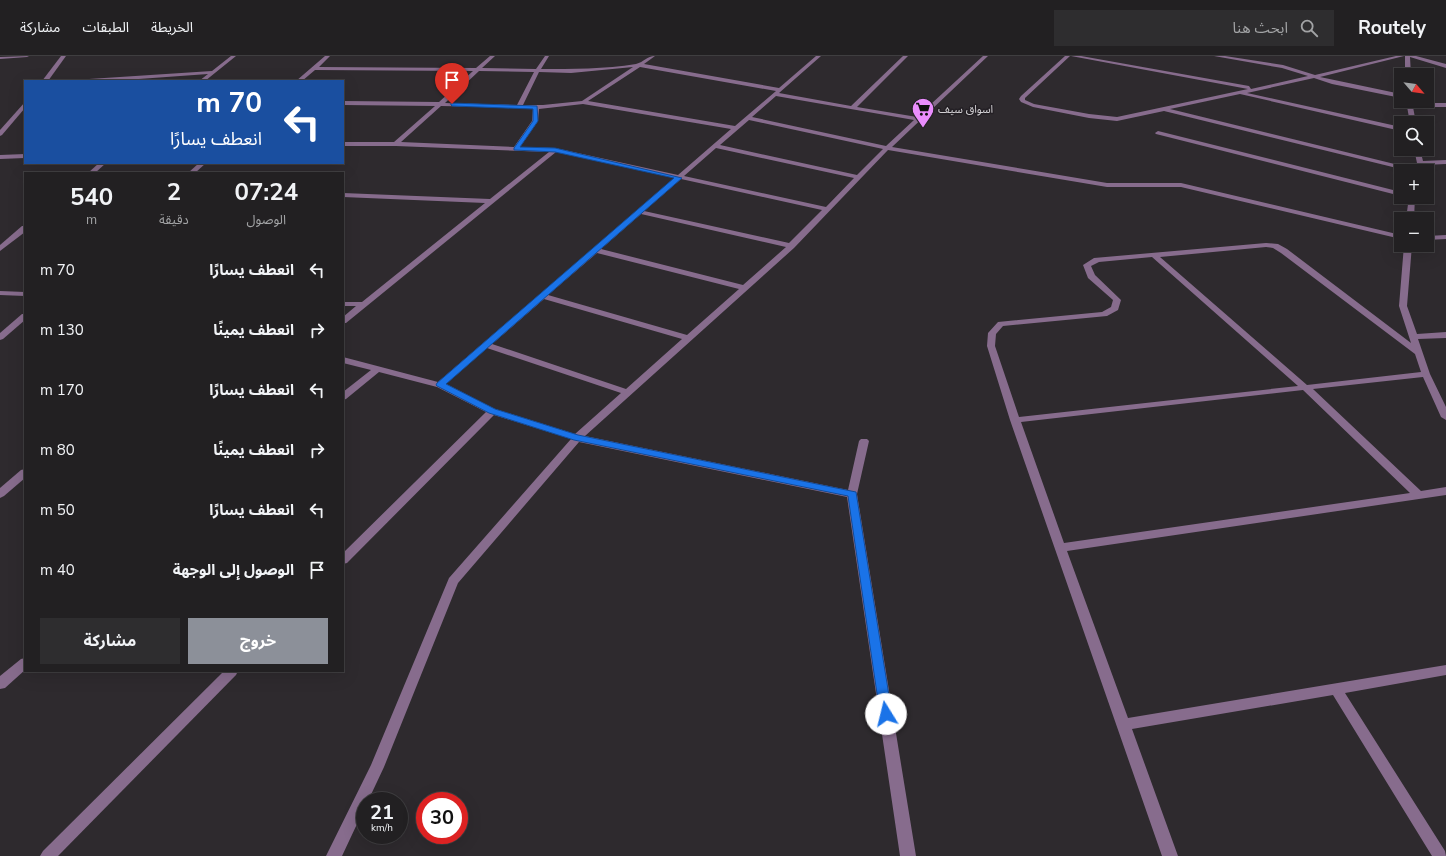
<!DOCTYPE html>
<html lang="ar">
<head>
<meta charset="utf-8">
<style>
  :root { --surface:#222022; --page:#2e2d2f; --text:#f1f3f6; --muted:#a2a3a5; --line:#3f3e40; --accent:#8c9099 }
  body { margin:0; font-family:"Nunito Sans","Noto Sans Arabic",sans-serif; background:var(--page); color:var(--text); direction:rtl; height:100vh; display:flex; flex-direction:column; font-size:15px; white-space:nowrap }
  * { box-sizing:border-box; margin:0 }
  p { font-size:13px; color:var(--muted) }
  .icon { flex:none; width:22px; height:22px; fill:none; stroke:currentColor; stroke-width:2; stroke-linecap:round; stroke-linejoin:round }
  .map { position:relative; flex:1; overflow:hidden; direction:ltr }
  .panel { position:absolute; left:24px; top:116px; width:320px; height:500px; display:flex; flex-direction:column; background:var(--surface); border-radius:0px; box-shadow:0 4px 16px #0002,0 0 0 1px var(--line); direction:rtl }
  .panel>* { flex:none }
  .banner { position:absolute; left:24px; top:24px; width:320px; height:84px; border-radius:0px; box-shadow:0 4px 16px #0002,0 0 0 1px var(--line); direction:rtl; background:#1a4fa0; color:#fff; overflow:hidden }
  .needle { width:26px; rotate:118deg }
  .buttons { position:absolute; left:1394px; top:12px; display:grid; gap:8px }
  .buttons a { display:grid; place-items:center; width:40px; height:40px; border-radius:0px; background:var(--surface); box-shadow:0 4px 16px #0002,0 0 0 1px var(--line); font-size:20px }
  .speed { position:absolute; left:356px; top:736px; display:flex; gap:8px; font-size:20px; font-weight:700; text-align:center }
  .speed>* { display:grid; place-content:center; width:52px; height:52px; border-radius:50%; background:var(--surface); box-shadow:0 4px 16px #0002,0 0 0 1px var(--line); line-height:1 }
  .speed small { font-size:10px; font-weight:400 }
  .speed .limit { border:6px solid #d22; background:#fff; color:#111 }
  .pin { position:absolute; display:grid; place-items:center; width:34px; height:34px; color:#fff; margin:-41px -17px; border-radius:50% 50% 50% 0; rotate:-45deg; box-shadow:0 0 4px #0007 }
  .pin .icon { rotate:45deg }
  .me { position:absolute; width:44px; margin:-22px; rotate:351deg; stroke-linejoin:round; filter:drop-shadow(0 0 3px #0008) }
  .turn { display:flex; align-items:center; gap:14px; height:84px; padding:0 16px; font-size:18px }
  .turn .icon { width:52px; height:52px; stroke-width:2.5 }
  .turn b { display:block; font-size:28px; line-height:34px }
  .eta { display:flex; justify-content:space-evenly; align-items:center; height:68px; text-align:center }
  .eta b { font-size:24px; font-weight:700; line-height:28px }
  .primary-button { display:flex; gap:8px; margin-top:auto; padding:8px 16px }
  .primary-button a { flex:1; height:46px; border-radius:0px; background:var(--accent); color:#fff; font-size:16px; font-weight:700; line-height:46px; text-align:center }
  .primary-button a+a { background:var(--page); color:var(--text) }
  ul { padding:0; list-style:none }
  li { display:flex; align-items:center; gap:12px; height:60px; padding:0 16px }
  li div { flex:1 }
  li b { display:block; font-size:15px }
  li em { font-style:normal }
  header { display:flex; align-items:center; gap:24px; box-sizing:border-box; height:56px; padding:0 20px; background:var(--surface); border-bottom:1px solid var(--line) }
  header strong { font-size:19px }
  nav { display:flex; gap:22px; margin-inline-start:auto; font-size:14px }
  .search { width:280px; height:36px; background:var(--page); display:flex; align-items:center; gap:10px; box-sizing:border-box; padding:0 14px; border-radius:0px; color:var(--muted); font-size:15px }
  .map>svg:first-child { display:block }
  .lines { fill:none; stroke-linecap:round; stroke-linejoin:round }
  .minor { fill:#876c8d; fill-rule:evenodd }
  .route { fill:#1a73e8; stroke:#114b97 }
  .labels { text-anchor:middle; stroke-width:3; stroke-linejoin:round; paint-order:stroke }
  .far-poi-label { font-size:11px; fill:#d3d1d4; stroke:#242025; text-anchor:start }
</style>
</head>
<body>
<header>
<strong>Routely</strong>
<div class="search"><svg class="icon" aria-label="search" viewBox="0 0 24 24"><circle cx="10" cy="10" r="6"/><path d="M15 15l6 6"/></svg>ابحث هنا</div>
<nav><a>الخريطة</a><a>الطبقات</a><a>مشاركة</a></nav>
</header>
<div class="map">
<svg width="1446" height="800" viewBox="0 0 1446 800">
  <rect width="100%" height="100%" fill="#2e2a2e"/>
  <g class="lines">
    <g class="minor">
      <path d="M 29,0 L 27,1 L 0,3 L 0,1 Z"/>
      <path d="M 61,0 L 66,0 L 48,25 L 42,25 Z"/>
      <path d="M 231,0 L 236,0 L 205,25 L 199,25 L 208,18 L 111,25 L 86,25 L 89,23 L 212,15 Z"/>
      <path d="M 325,0 L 330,0 L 319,11 L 476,12 L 490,0 L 495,0 L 482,12 L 536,13 L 545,0 L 549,0 L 541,13 C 572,13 605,13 636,8 C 644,6 647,0 655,0 L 644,8 L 779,32 L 816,0 L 821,0 L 779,37 L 851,50 L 903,0 L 908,0 L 857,51 L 917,61 L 983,0 L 988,0 L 892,91 L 1107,127 L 1181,127 L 1401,179 L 1401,183 L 1181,131 L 1107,131 L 888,94 L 794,192 L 585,380 L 848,434 L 859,385 L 861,383 L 867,383 L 869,385 L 857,438 L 916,800 L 900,800 L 847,441 L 579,386 L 458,527 L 384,711 L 368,745 L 365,745 L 365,751 L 342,800 L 326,800 L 371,709 L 449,522 L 571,383 L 494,359 L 347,507 L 343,508 L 343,497 L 486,356 L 437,331 L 379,316 L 346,343 L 343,344 L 343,336 L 371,314 L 343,307 L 343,301 L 438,326 L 675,122 L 556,96 L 346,267 L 343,267 L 343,261 L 356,250 L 343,250 L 343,246 L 362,246 L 485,147 L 343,141 L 343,137 L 490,143 L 549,96 L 396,90 L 343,90 L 343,86 L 394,86 L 435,50 L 343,49 L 343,45 L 439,46 L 473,15 L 315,14 L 302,25 L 296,25 ZM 633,11 L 582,45 L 543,49 L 523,49 L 539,16 L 571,17 ZM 640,11 L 776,35 L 735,70 L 588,45 ZM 479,15 L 534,16 L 517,49 L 445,47 ZM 776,40 L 914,64 L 886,90 L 752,61 ZM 583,48 L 731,73 L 678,119 L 555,92 L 520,91 L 538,65 L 539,53 ZM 441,50 L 533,52 L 532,65 L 514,91 L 401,86 ZM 749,64 L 883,93 L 857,119 L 720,89 ZM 716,92 L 854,122 L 826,151 L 684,120 ZM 681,123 L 822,154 L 789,187 L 644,155 ZM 641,158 L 786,191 L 743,229 L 601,193 ZM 597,197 L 739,233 L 687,279 L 548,239 ZM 544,243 L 682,283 L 626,333 L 492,288 ZM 487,292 L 621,337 L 575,378 L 495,353 L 446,328 Z"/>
      <path d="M 1065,0 L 1070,0 L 1025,42 L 1025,44 L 1034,48 L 1089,58 L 1117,61 L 1248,33 L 1071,0 L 1081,0 L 1249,30 L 1251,33 L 1308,20 L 1282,12 L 1214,0 L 1225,0 L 1283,9 L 1315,19 L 1396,0 L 1404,0 L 1320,21 L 1401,38 L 1401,42 L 1332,28 L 1314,22 L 1247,37 L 1401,71 L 1401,75 L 1240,38 L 1170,53 L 1415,113 L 1417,107 L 1414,93 L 1420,93 L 1423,105 L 1446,104 L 1446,108 L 1423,109 L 1420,115 L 1409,115 L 1164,55 L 1117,65 L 1089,62 L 1033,51 L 1021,46 L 1019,43 L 1021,40 Z"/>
      <path d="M 1405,0 L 1416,0 L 1446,8 L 1446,12 L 1410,1 L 1411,19 L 1405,19 Z"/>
      <path d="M 1406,45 L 1412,45 L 1412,47 L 1446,47 L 1446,51 L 1413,51 L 1416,67 L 1410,67 Z"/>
      <path d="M 25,46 L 25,52 L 2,79 L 0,80 L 0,74 Z"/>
      <path d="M 1158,75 L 1401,136 L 1401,140 L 1156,78 L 1155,77 Z"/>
      <path d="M 25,98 L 25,102 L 0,103 L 0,99 Z"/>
      <path d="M 99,107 L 106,107 L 95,117 L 88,117 Z"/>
      <path d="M 199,107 L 206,107 L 195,117 L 188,117 Z"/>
      <path d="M 1409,141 L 1415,141 L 1414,163 L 1406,163 Z"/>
      <path d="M 22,170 L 25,170 L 25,176 L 0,195 L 0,189 Z"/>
      <path d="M 1446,179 L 1446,183 L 1427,184 L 1427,180 Z"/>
      <path d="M 1266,187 L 1278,188 L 1287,193 L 1411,287 L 1399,250 L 1404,189 L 1412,189 L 1407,250 L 1417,278 L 1446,276 L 1446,282 L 1418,283 L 1430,318 L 1446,351 L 1446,364 L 1441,361 L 1423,321 L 1313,333 L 1421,435 L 1446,431 L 1446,439 L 1067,495 L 1128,662 L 1446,609 L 1446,619 L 1345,637 L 1445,795 L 1446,800 L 1432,800 L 1333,639 L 1132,673 L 1178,800 L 1162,800 L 1010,364 L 987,290 L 988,277 L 998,266 L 1102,256 L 1111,251 L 1113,244 L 1088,222 L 1083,209 L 1094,202 ZM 1266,191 L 1273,192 L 1281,197 L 1415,298 L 1421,316 L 1307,329 L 1160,201 ZM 1152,201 L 1298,330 L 1019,361 L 995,290 L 996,278 L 1003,270 L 1107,260 L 1118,254 L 1121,244 L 1095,219 L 1091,210 L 1099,206 ZM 1303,334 L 1410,437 L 1064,487 L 1021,366 Z"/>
      <path d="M 0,235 L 25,236 L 25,240 L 0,239 Z"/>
      <path d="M 22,258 L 25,258 L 25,264 L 3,283 L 0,284 L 0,277 Z"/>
      <path d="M 25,413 L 25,422 L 4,440 L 0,442 L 0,432 L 21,414 Z"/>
      <path d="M 25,602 L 25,614 L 5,632 L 0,633 L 0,620 L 21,603 Z"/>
      <path d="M 224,615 L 238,615 L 236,619 L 58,800 L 40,800 L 43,795 Z"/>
    </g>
  </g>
  <path class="route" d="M 451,47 L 537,50 L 538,65 L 520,91 L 555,92 L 682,122 L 446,328 L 495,353 L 578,379 L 856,436 L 892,658 L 891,662 L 886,663 L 882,662 L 880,658 L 848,440 L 574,384 L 489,357 L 437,330 L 436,329 L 437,327 L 674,122 L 555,96 L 514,94 L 514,92 L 533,65 L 533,53 L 452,50 L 451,49 Z"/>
  <defs>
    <g id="supermarket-pin" transform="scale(1.15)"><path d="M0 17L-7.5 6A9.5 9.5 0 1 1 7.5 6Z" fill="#ea8dfd" stroke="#242025"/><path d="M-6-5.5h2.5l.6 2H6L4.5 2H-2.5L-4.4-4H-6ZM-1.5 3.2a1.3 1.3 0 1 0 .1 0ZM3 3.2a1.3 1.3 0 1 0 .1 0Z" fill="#111"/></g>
  </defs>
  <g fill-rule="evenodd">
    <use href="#supermarket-pin" x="923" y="53"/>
  </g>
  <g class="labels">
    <g class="far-poi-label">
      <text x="938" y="57">اسواق سيف</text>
    </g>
  </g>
</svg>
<div class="buttons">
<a><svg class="needle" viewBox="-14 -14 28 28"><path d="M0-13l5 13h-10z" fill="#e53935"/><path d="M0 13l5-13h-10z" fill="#a2a3a5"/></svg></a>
<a><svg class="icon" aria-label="search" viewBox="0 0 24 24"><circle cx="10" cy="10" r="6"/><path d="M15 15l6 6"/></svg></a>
<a>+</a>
<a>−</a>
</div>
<div class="speed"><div>21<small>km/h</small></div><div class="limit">30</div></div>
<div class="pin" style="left:452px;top:48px;background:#d93025"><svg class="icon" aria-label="arrive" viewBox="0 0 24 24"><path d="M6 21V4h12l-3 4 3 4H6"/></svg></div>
<svg class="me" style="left:886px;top:658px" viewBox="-20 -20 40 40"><circle r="19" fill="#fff"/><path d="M0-13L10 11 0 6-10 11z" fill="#1a73e8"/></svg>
<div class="banner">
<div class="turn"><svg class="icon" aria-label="left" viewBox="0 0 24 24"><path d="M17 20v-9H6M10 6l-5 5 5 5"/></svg><div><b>70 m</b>انعطف يسارًا</div></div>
</div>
<section class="panel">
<div class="eta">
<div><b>07:24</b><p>الوصول</p></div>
<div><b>2</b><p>دقيقة</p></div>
<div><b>540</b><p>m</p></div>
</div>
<ul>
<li><svg class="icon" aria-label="left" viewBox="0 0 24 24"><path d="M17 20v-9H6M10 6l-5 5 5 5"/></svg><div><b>انعطف يسارًا</b></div><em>70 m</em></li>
<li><svg class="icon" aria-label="right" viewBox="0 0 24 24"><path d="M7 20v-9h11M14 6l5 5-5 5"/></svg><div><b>انعطف يمينًا</b></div><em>130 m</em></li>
<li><svg class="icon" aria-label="left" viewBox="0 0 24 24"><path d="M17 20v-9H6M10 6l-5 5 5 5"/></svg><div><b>انعطف يسارًا</b></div><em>170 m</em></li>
<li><svg class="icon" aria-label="right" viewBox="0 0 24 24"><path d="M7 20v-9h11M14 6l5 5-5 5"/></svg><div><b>انعطف يمينًا</b></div><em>80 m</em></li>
<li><svg class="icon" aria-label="left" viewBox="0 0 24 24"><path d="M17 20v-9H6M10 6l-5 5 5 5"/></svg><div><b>انعطف يسارًا</b></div><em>50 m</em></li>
<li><svg class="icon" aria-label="arrive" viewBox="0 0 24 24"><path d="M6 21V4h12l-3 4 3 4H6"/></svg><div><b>الوصول إلى الوجهة</b></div><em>40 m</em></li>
</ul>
<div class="primary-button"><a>خروج</a><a>مشاركة</a></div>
</section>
</div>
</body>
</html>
